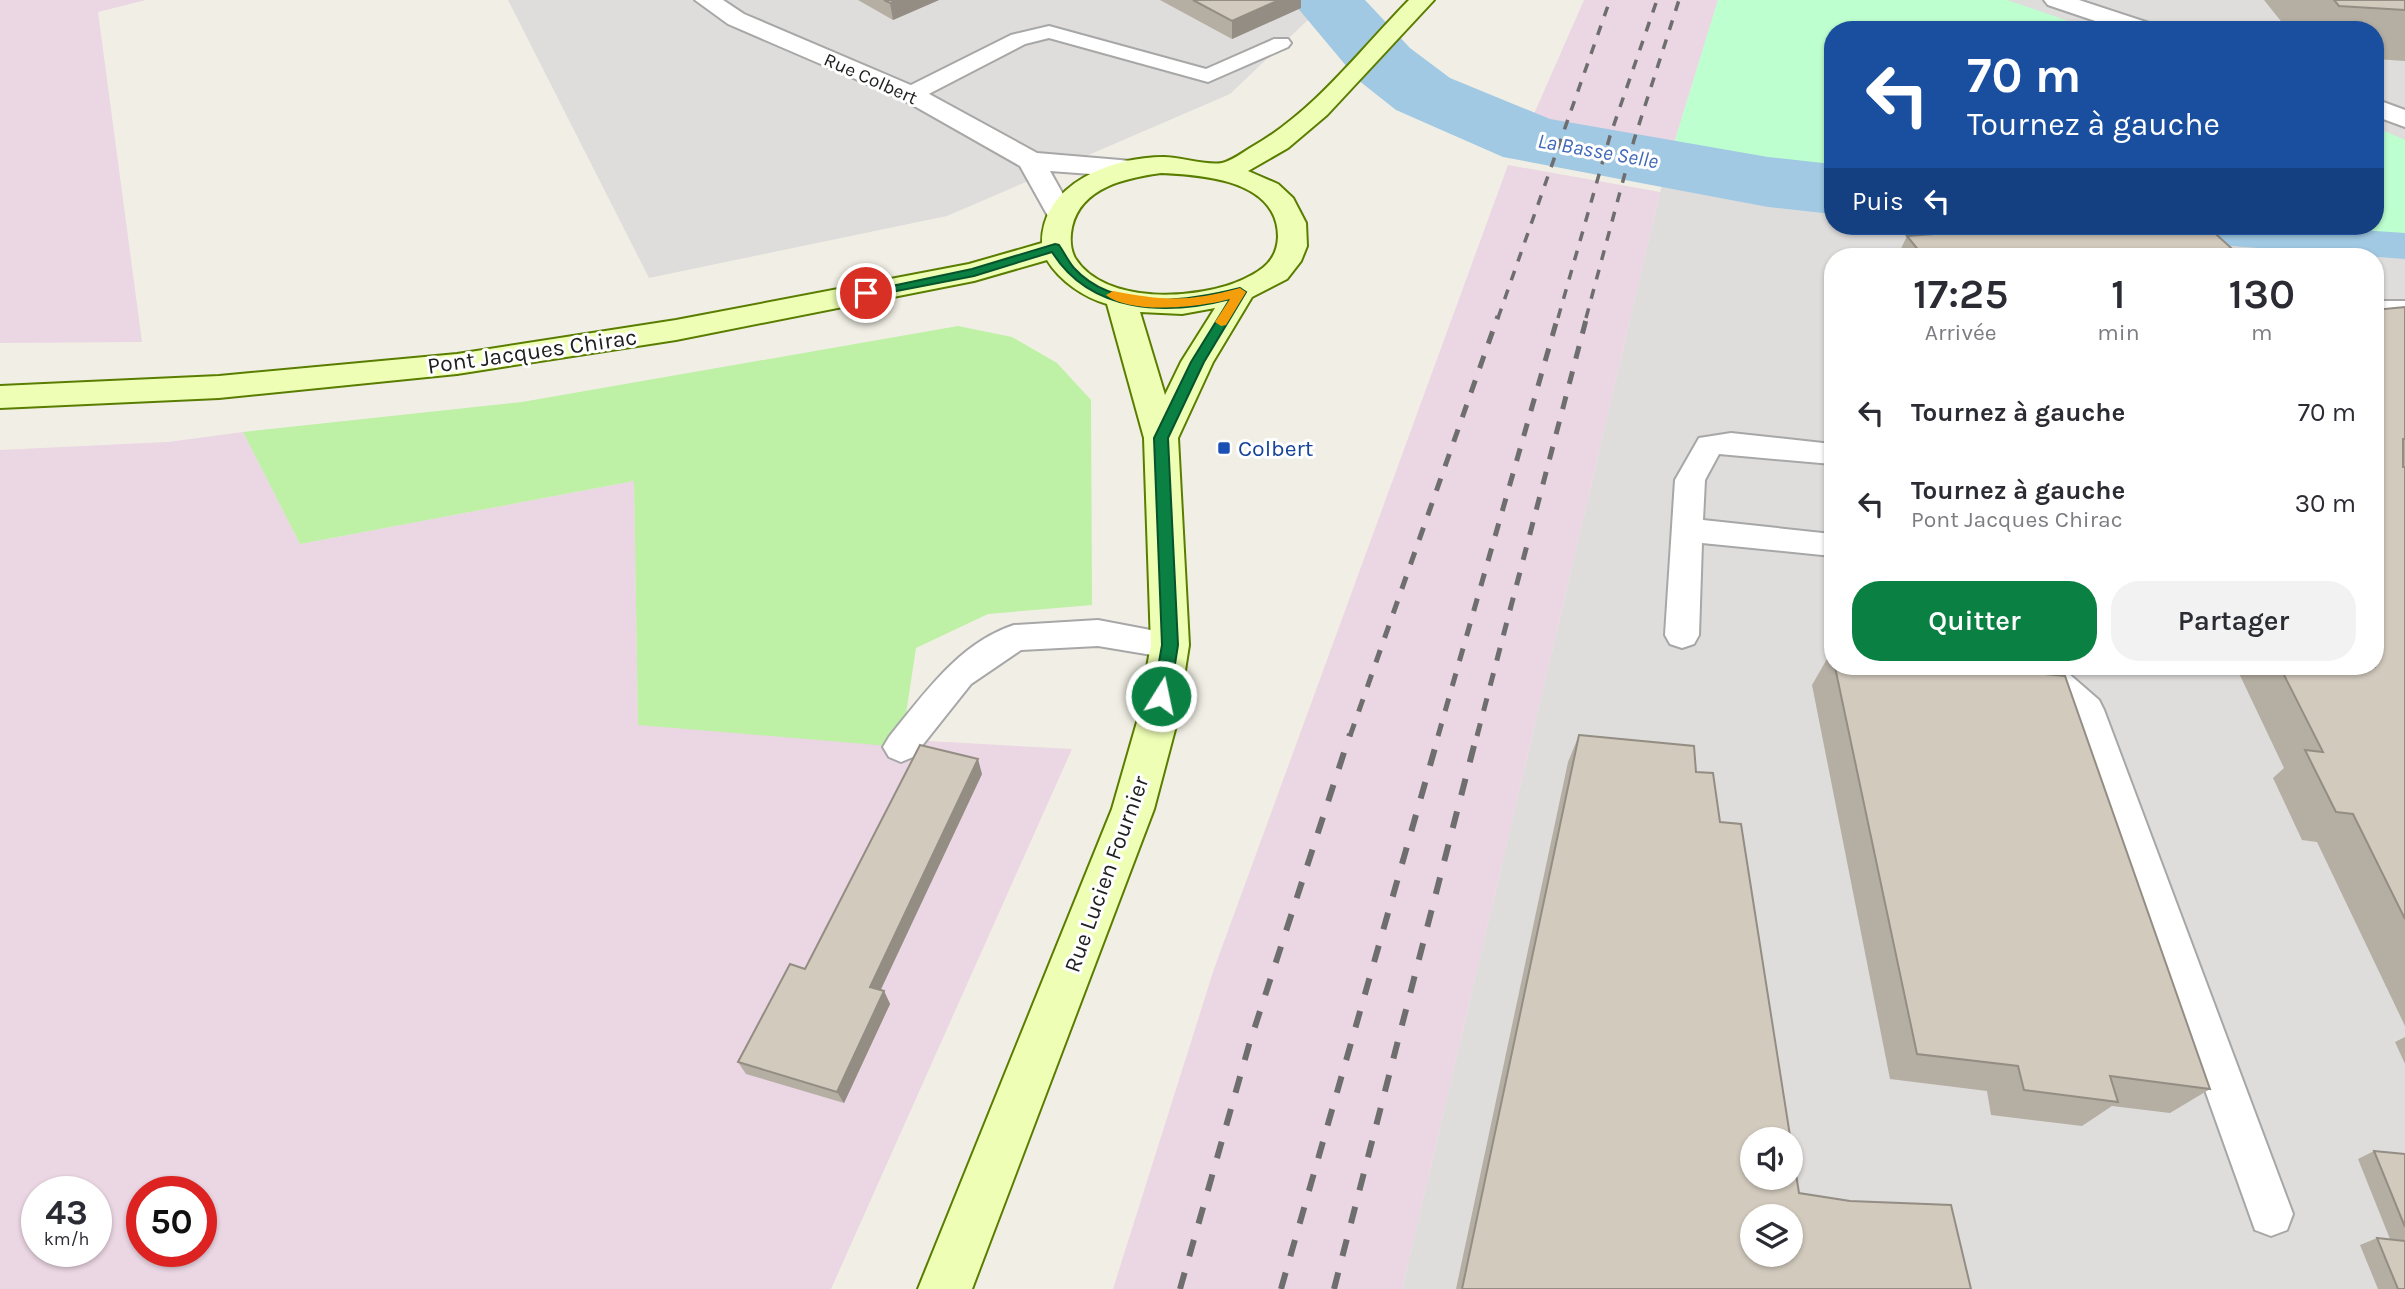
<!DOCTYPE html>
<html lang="fr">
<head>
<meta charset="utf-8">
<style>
  :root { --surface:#fff; --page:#f2f2f3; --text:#2b2b33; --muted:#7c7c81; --accent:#0b8043 }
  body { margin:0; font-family:Karla,sans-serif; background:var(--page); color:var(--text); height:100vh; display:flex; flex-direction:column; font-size:26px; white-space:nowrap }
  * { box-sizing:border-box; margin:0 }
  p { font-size:23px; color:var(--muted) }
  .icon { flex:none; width:38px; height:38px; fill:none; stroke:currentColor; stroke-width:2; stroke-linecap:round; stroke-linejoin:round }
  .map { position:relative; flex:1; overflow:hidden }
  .panel { position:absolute; left:1824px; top:248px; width:560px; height:427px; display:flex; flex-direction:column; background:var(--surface); border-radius:28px; box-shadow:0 2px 5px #0004 }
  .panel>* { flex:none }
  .banner { position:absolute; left:1824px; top:21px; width:560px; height:214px; border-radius:28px; box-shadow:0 2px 5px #0004; background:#1a4fa0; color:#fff; overflow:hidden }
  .fabs { position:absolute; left:1740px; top:1127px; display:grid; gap:14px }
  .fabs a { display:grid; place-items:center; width:63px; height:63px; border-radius:50%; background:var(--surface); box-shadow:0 2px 5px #0004; font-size:35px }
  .speed { position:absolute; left:21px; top:1176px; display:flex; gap:14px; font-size:35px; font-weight:700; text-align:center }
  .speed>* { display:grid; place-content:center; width:91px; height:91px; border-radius:50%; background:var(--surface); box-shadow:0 2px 5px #0004; line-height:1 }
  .speed small { font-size:18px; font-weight:400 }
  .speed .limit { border:10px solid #d22; background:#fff; color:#111 }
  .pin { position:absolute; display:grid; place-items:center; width:60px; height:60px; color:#fff; margin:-30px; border:4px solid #fff; border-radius:50%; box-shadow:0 2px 7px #0007 }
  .me { position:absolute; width:77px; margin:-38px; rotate:10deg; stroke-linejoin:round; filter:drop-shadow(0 0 5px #0008) }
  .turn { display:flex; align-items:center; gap:24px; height:147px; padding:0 28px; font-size:32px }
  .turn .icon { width:91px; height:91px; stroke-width:2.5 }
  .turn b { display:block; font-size:49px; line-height:60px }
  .then { display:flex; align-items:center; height:66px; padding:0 28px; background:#0003; gap:14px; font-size:26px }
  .eta { display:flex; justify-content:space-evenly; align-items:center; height:119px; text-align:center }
  .eta b { font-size:42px; font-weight:600; line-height:49px }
  .cta { display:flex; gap:14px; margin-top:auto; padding:14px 28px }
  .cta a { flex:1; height:80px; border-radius:28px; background:var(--accent); color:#fff; font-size:28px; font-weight:600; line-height:80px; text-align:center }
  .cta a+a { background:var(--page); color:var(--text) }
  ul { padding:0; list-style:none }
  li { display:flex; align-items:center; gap:21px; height:91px; padding:0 28px }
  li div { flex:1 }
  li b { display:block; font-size:26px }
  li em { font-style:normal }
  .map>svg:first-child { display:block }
  .residential { fill:#dedddc; fill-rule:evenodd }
  .industrial { fill:#ebd6e3; fill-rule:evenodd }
  .grass { fill:#bef0a6 }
  .park { fill:#beffcf }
  .water { fill:#a1c9e3 }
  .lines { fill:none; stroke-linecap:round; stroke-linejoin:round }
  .river { fill:#a1c9e3; fill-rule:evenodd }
  .service-casing { stroke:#a7a7a7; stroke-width:4 }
  .minor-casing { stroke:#a7a7a7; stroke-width:4 }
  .tertiary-casing { stroke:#a7a7a7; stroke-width:4 }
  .secondary-casing { stroke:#5a7d00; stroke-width:4 }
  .service { fill:#fff; fill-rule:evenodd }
  .minor { fill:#fff; fill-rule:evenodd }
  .tertiary { fill:#fff; fill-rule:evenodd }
  .secondary { fill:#eeffb5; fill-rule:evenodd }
  .rail-far2 { stroke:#6e6e6e; stroke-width:3.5; stroke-dasharray:10 10; stroke-linecap:butt }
  .rail-far1 { stroke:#6e6e6e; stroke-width:5; stroke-dasharray:13 13; stroke-linecap:butt }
  .rail { stroke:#6e6e6e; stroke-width:6; stroke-dasharray:17 17; stroke-linecap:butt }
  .wall { fill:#b5aea3 }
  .shaded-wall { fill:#938d84 }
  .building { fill:#d2cabd; stroke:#938d84; stroke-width:2; fill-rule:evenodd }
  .route { fill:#0b8043; stroke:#07532c; stroke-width:2 }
  .slow { fill:#f59e0b }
  .transit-dot { fill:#1a4fb4; stroke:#fff; stroke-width:2.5 }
  .labels { text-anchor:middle; stroke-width:6; stroke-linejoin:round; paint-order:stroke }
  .far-street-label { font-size:19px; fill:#202020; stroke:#fff }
  .far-water-label { font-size:21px; font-style:italic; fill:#4169ba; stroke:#fff }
  .street-label { font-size:23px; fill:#202020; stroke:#fff }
  .transit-label { font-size:23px; fill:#164399; stroke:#fff; text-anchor:start }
</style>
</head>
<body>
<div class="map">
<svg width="2405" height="1289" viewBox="0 0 2405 1289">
  <rect width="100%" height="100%" fill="#f1efe5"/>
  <g class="residential">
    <path d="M 508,0 L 1329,0 L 1230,94 L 947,216 L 649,278 Z"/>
    <path d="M 1718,0 L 2405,0 L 2405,1289 L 1402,1289 L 1660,192 ZM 1832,30 L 2375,30 L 2375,226 L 1832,226 ZM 1832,257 L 2375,257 L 2375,667 L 1832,667 ZM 1752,1139 L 1790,1139 L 1790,1178 L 1752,1178 ZM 1752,1216 L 1790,1216 L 1790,1255 L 1752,1255 Z"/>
  </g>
  <g class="industrial">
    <path d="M 0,0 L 146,0 L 98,12 L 142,342 L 0,343 Z"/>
    <path d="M 1584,0 L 1718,0 L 1672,150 L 1530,123 Z"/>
    <path d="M 1508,165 L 1660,192 L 1402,1289 L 1113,1289 L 1214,969 Z"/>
    <path d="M 243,432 L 300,544 L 634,481 L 638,725 L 1072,749 L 831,1289 L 0,1289 L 0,450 L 168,442 ZM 37,1192 L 96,1192 L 96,1251 L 37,1251 ZM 142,1192 L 201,1192 L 201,1251 L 142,1251 Z"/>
  </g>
  <path class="grass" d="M 958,326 L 1012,337 L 1057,363 L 1091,400 L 1092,605 L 988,614 L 916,648 L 901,747 L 638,725 L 634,481 L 300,544 L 243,432 L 522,402 Z"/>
  <g class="park">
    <path d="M 1718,0 L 2007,0 L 2094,30 L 1832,30 L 1832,169 L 1672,150 Z"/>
    <path d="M 2375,127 L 2405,140 L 2405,237 L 2310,226 L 2375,226 Z"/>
  </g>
  <g class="water">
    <path d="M 1303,0 L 1355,0 L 1404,61 L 1387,84 L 1338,39 Z"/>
    <path d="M 1683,158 L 1832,182 L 1832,206 L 1676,183 Z"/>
    <path d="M 1969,226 L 2301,226 L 2405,233 L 2405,259 Z"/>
  </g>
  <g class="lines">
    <path class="river" d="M 1291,0 L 1365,0 L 1410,48 L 1450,78 L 1550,119 L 1768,157 L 1832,164 L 1832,214 L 1768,207 L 1503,157 L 1396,110 L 1358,80 Z"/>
    <g class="service-casing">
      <g id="service">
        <path d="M 1049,26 L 1206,69 L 1274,39 L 1288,39 L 1291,43 L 1288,47 L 1208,82 L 1049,38 L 1025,44 L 919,99 L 911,101 L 900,94 L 903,89 L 1011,35 Z"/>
        <rect x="2375" y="301" width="30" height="16"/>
        <path d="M 1731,433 L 1832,444 L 1832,464 L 1719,454 L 1705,480 L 1703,520 L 1832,534 L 1832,556 L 1702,543 L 1699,635 L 1694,644 L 1682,648 L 1670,644 L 1665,635 L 1675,480 L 1699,438 Z"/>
        <path d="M 1098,620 L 1182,636 L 1187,645 L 1182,654 L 1170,658 L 1098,646 L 1021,650 L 971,684 L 913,757 L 901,762 L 889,757 L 883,747 L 889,737 C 924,694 959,643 1014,625 Z"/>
        <path d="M 2027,667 L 2061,667 L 2099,700 L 2104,710 L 2293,1214 L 2287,1230 L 2271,1236 L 2255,1230 L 2072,718 L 2036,685 Z"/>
      </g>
    </g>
    <g class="minor-casing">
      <g id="minor">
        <path d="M 2044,0 L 2079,0 L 2155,25 L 2159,30 L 2122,30 L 2048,5 Z"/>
        <path d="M 2375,99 L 2405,110 L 2405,127 L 2375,116 Z"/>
      </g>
    </g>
    <g class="tertiary-casing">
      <path id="tertiary" d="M 695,0 L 723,0 L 744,14 L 920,89 L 1037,153 L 1132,161 L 1142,163 L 1146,169 L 1142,175 L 1132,177 L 1050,171 L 1073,212 L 1069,218 L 1059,220 L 1049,218 L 1020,166 L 902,99 L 728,24 Z"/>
    </g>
    <g class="secondary-casing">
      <path id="secondary" d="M 1409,0 L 1434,0 L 1327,115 L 1288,148 L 1248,171 L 1278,184 L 1293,198 L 1306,223 L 1307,246 L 1301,261 L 1287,279 L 1252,297 L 1213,362 L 1178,438 L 1189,645 L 1177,722 L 1154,809 L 972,1289 L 918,1289 L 1112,809 L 1137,722 L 1151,645 L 1144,438 L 1107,304 C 1083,297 1060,281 1047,260 L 974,281 L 676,340 L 457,374 L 219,398 L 0,408 L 0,386 L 219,376 L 457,354 L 676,320 L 969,264 L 1042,243 C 1042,183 1113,157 1164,157 C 1179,157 1209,166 1222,163 C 1231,161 1242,153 1250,148 C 1313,113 1359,51 1409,0 ZM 1161,173 C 1204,175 1278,180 1278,237 C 1277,260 1263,270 1244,279 C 1200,300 1105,306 1075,258 C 1070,249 1070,237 1072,227 C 1081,187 1126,178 1161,173 ZM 1215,308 L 1181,362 L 1165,395 L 1140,312 L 1182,314 Z"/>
    </g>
    <use href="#service" class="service"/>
    <use href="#minor" class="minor"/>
    <use href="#tertiary" class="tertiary"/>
    <use href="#secondary" class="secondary"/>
    <g class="rail-far2">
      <path d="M 1498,318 L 1610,0"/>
      <path d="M 1558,318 L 1610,136 L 1657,0"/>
      <path d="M 1586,318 L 1634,140 L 1679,0"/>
    </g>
    <g class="rail-far1">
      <path d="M 1350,736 L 1498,316"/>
      <path d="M 1438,736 L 1558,316"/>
      <path d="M 1477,736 L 1587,316"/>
    </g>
    <g class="rail">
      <path d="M 1180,1289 L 1249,1045 L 1350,734"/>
      <path d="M 1281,1289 L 1439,734"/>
      <path d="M 1334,1289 L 1477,734"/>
    </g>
  </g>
  <g class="wall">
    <path d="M 858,0 L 939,0 L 893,20 Z"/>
    <path d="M 1160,0 L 1301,0 L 1301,8 L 1232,39 Z"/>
    <path d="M 2264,0 L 2405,0 L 2405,61 L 2375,59 L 2375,30 L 2288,30 Z"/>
    <path d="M 1930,228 L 2148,228 L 2241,257 L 1897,257 L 1907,236 L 1927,235 Z"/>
    <path d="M 2405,307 L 2405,1026 L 2317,842 L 2302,840 L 2273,778 L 2284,768 L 2236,667 L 2375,667 Z"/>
    <path d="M 1831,652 L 1832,667 L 1975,667 L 2210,1089 L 2170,1113 L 2112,1106 L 2082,1126 L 1991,1115 L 1987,1091 L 1890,1079 L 1812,685 Z"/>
    <path d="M 1579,735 L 1696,772 L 1720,822 L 1799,1193 L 1971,1289 L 1456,1289 L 1568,762 Z"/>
    <path d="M 982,774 L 880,990 L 884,991 L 890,1004 L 844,1103 L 746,1074 L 738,1062 L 805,969 Z"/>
    <path d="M 2405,1037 L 2405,1064 L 2395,1042 Z"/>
    <path d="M 2374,1151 L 2405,1154 L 2405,1289 L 2378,1289 L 2360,1245 L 2377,1238 L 2390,1239 L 2358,1159 Z"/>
  </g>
  <g class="shaded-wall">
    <path d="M 898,0 L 939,0 L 893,20 L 890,3 Z"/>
    <path d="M 1279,0 L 1301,0 L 1301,8 L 1232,39 L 1232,21 Z"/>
    <path d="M 978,759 L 982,774 L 876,1000 L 870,987 Z"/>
    <path d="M 884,991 L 890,1004 L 844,1103 L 837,1092 Z"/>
  </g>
  <g class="building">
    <path d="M 884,0 L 898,0 L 890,3 Z"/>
    <path d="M 1193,0 L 1279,0 L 1232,21 Z"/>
    <path d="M 2334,0 L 2405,0 L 2405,10 L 2339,6 Z"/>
    <path d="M 1956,226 L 2145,226 L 2148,228 L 2176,226 L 2207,226 L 2241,257 L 1924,257 L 1907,236 L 1936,234 L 1930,228 Z"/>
    <path d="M 2405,307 L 2405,439 L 2403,439 L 2403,467 L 2405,467 L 2405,919 L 2353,814 L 2336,812 L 2305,750 L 2323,752 L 2280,667 L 2375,667 L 2375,310 Z"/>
    <path d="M 1835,667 L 1975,667 L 2065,676 L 2210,1089 L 2110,1076 L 2118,1102 L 2024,1090 L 2018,1066 L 1917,1054 Z"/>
    <path d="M 1579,735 L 1694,746 L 1696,772 L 1713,773 L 1720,822 L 1741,824 L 1799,1193 L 1850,1201 L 1951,1205 L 1971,1289 L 1462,1289 ZM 1752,1139 L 1790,1139 L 1790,1178 L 1752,1178 ZM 1752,1216 L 1790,1216 L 1790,1255 L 1752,1255 Z"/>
    <path d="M 920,745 L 978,759 L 870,987 L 884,991 L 837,1092 L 738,1062 L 790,964 L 805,969 Z"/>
    <path d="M 2374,1151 L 2405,1154 L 2405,1227 Z"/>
    <path d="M 2377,1238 L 2405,1241 L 2405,1289 L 2398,1289 Z"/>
  </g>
  <path class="route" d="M 1055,244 L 1059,245 C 1064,252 1068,261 1074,268 C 1115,313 1189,301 1240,288 L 1246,292 L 1204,362 L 1168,438 L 1178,645 L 1170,696 L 1161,703 L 1153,696 L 1162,645 L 1154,438 L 1191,362 L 1230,299 C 1166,316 1090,313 1052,252 L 974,276 L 866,297 L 859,293 L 972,269 Z"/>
  <path class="slow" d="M 1240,288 L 1246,292 L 1226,325 L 1221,326 L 1215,322 L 1230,299 C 1201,307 1131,315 1106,295 L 1113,291 C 1165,301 1189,302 1240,288 Z"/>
  <rect class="transit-dot" x="1217" y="441" width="14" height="14" rx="3.5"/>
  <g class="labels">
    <g class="far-street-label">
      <text transform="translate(871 78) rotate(24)" y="7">Rue Colbert</text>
    </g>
    <g class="far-water-label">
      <text transform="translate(1598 151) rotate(10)" y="7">La Basse Selle</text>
    </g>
    <g class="street-label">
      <text transform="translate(532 351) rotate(-8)" y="8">Pont Jacques Chirac</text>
      <text transform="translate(1106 874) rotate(-70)" y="8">Rue Lucien Fournier</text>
    </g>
    <g class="transit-label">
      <text x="1238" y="456">Colbert</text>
    </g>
  </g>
</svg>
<div class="fabs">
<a><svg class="icon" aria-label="sound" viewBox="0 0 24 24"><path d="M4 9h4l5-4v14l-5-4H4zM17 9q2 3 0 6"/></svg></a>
<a><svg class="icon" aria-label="layers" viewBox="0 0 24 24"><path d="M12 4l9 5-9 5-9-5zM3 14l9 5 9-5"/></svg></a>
</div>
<div class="speed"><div>43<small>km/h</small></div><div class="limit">50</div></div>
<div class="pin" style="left:866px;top:293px;background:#d93025"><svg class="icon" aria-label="arrive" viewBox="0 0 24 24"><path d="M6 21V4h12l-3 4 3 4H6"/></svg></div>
<svg class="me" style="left:1161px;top:696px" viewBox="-20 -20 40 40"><circle r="17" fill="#0b8043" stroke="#fff" stroke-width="3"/><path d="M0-11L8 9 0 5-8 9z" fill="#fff"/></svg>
<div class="banner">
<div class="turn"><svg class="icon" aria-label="left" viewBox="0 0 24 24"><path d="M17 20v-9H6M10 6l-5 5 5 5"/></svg><div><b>70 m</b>Tournez à gauche</div></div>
<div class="then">Puis<svg class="icon" aria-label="left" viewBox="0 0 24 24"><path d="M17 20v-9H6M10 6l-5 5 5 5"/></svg></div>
</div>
<section class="panel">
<div class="eta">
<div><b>17:25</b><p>Arrivée</p></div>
<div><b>1</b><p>min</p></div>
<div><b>130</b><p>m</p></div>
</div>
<ul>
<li><svg class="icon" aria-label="left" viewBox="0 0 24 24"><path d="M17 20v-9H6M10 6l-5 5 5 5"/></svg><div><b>Tournez à gauche</b></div><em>70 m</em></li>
<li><svg class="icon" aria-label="left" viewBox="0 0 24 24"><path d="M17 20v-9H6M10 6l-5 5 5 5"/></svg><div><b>Tournez à gauche</b><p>Pont Jacques Chirac</p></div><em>30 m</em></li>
</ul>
<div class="cta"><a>Quitter</a><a>Partager</a></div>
</section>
</div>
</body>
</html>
